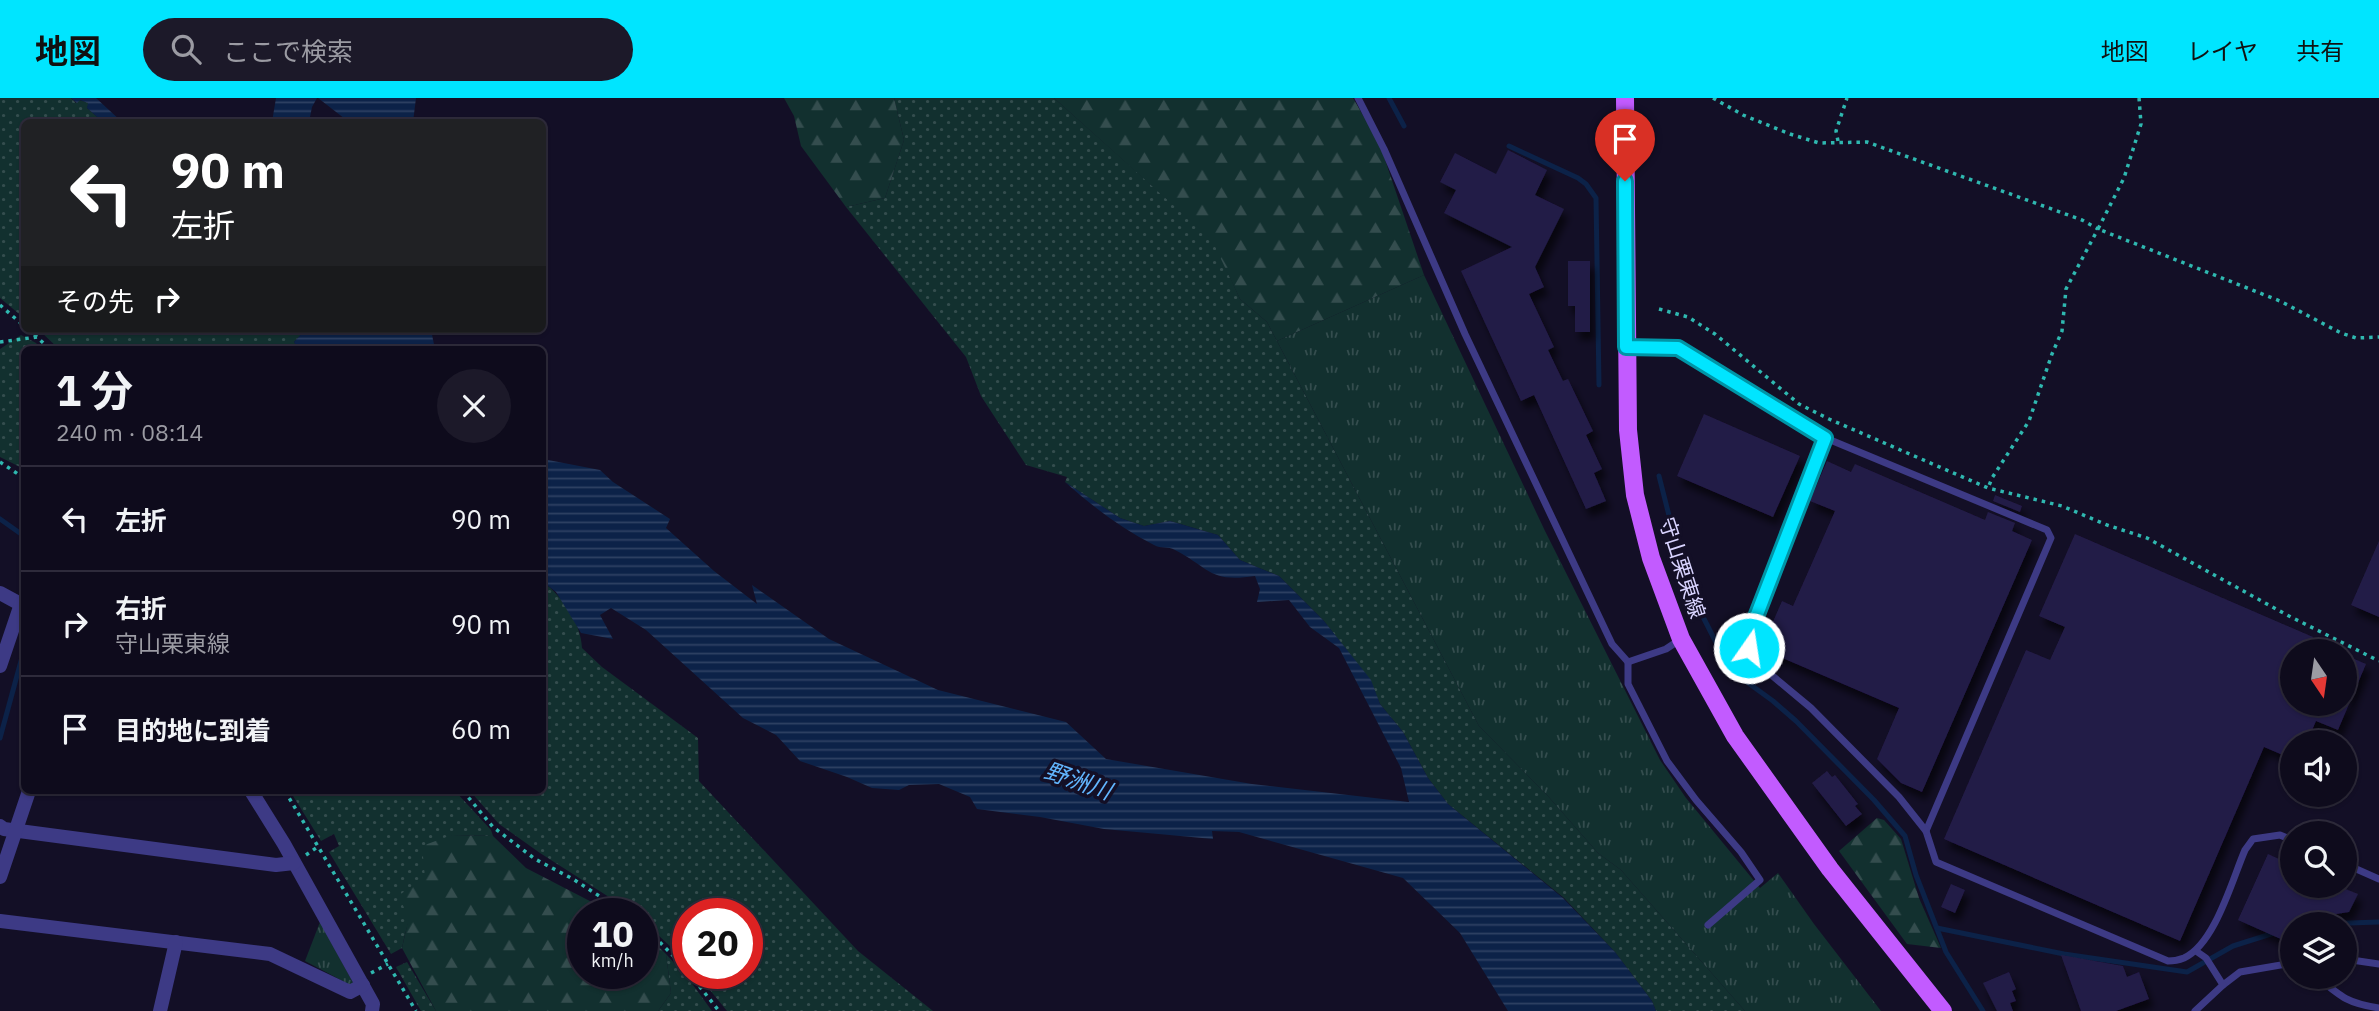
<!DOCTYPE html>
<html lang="ja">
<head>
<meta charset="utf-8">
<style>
  :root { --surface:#0e0b1c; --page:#1c1929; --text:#f1f3f6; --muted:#9b9ba3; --line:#2e2b3b; --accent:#00e5ff }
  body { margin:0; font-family:"IBM Plex Sans","Noto Sans JP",sans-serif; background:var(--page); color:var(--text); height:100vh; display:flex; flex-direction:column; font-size:26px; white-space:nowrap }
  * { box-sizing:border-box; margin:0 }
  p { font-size:23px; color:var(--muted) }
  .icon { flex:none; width:38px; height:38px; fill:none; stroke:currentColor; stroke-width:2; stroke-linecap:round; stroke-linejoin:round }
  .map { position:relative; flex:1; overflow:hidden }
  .panel { position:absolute; left:21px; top:248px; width:525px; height:448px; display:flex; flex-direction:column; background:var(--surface); border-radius:10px; box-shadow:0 2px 5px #0004,0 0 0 2px var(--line) }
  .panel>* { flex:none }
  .hud { position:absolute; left:21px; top:21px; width:525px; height:214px; border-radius:10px; box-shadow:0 2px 5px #0004,0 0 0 2px var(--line); background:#202124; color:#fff; overflow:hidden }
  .needle { width:46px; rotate:167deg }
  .buttons { position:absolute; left:2280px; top:541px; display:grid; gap:14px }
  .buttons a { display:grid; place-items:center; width:77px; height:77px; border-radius:50%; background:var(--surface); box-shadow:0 2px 5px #0004,0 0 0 2px var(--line); font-size:35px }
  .speed { position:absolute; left:567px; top:800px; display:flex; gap:14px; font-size:35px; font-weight:700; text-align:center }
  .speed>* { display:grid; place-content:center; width:91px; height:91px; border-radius:50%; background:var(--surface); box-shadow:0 2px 5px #0004,0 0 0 2px var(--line); line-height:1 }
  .speed small { font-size:18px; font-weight:400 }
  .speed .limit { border:10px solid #d22; background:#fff; color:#111 }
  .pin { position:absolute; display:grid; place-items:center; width:60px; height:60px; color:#fff; margin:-72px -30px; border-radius:50% 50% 50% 0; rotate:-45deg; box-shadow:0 0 7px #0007 }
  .pin .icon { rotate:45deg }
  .me { position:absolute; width:77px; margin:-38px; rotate:13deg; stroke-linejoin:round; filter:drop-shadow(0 0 5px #0008) }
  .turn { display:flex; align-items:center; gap:24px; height:147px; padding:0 35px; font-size:32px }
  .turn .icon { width:91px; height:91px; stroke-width:2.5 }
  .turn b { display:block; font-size:49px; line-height:60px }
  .then { display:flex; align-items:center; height:66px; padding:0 35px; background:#0003; gap:14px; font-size:26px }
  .round { display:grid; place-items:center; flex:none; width:74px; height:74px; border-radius:37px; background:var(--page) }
  .overview { display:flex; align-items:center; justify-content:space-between; height:119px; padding:0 35px }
  h1 { font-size:42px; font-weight:700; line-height:52px }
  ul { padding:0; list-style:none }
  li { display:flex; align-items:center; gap:21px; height:105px; padding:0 35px; border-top:2px solid var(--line) }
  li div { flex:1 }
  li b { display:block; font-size:26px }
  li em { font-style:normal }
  header { display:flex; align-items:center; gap:42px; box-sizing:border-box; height:98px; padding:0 35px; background:var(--accent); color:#111 }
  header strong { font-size:33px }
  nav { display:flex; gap:38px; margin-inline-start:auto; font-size:24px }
  .search { width:490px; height:63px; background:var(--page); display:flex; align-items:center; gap:18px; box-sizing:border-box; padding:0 24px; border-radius:38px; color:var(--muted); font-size:26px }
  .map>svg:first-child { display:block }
  .grass { fill:url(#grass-dots) }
  .forest { fill:url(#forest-firs) }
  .park { fill:url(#park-tufts) }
  .water { fill:url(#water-rules) }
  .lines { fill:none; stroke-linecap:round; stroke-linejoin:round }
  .stream { stroke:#0c2248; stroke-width:5 }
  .building { fill:#241b47; filter:url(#shadow) }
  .path { stroke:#2fb8b0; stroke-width:3.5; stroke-dasharray:3.5 5; stroke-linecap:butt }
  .service { stroke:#3d3a85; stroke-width:7 }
  .minor { stroke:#3d3a85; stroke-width:14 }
  .primary { stroke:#c25bff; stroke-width:18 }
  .route-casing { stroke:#0095a6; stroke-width:18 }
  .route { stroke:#00e5ff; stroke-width:12 }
  .labels { text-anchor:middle; stroke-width:7; stroke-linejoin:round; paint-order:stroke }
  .street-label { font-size:21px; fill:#d9d4ff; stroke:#130f26 }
  .water-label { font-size:23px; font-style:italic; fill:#62b6ff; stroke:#130f26 }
</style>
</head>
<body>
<header>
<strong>地図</strong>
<div class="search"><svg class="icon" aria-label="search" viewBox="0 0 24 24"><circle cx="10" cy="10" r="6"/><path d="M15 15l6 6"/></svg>ここで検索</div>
<nav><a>地図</a><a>レイヤ</a><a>共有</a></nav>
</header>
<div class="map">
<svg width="2379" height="913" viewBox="0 0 2379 913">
  <defs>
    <pattern id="grass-dots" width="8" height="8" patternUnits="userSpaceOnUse" patternTransform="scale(1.75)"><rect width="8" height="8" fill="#12302f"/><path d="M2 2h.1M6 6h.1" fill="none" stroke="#344d4e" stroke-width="1.8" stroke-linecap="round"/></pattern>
    <pattern id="forest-firs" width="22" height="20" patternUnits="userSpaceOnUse" patternTransform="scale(1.75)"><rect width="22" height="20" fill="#12302f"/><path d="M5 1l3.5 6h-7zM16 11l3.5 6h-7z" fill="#344d4e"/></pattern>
    <pattern id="park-tufts" width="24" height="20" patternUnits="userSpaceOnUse" patternTransform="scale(1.75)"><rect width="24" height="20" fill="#12302f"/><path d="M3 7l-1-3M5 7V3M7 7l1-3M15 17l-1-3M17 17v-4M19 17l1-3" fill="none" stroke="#344d4e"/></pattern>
    <pattern id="water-rules" width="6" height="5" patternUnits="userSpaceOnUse" patternTransform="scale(1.75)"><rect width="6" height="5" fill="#0c2248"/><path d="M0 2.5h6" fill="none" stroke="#2f4163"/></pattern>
    <filter id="shadow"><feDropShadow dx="4.5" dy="8" stdDeviation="3.5" flood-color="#0009"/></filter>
  </defs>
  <rect width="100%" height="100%" fill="#130f26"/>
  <g class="grass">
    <path d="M 0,0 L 71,0 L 76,5 L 79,2 L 89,5 L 87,10 L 103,24 L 24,24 L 24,220 L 0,200 Z"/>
    <path d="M 894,0 L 1054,0 L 1213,142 L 1240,201 L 1267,224 L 1479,628 L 1547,697 L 1598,755 L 1621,772 L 1745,913 L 1656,913 L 1652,903 L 1615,854 L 1564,800 L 1448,706 L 1428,680 L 1403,634 L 1380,606 L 1370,582 L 1324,523 L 1279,478 L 1240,462 L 1218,437 L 1170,423 L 1144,428 L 1120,420 L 1065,384 L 1067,379 L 1026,367 L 981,298 L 966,259 L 846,109 L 885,100 L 904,42 Z"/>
    <path d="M 38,231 L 284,233 L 306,231 L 294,244 L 299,252 L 60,252 Z"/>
    <path d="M 21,237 L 36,245 L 42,252 L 24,252 L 24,371 L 0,359 L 0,251 Z"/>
    <path d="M 543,484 C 563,499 581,525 582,550 L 602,569 L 698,640 L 699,683 L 858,853 L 933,913 L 727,913 L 696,875 L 747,875 L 747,816 L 688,816 L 688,865 L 642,822 L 642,816 L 634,815 L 540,755 L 499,726 L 470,693 L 542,693 Z"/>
    <path d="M 290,693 L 455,693 L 491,732 L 493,738 L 452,737 C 425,778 412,803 402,850 L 391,856 L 329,754 L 339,748 L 334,736 L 321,743 Z"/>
    <path d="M 666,856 L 688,880 L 712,913 L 658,913 L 671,895 Z"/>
    <path d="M 407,864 L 436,913 L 421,913 L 396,869 Z"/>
  </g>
  <g class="forest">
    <path d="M 784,0 L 894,0 L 904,42 L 885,100 L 846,109 L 801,48 L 794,18 Z"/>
    <path d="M 1054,0 L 1353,0 L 1380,47 L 1424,177 L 1277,243 L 1267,224 L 1240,201 L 1212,142 Z"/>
    <path d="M 1877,720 L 1884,722 L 1901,741 L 1919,800 L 1941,850 L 1907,846 L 1839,753 Z"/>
    <path d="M 452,737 L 493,738 L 526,770 L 613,815 L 583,816 L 583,875 L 642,875 L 642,833 L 666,856 L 671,895 L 658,913 L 436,913 L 402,850 L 409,819 L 398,798 L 425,779 L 422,748 Z"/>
  </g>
  <g class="park">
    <path d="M 1424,177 L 1545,433 L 1660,662 L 1686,700 L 1760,790 L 1778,775 L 1814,826 L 1881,913 L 1745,913 L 1621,772 L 1598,755 L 1547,697 L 1479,628 L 1277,243 Z"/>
    <path d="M 320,824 L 356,890 L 305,863 Z"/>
  </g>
  <g class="water">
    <path d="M 71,0 L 96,0 L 122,24 L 103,24 L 87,10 L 88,5 L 80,2 L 77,5 Z"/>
    <path d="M 276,0 L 317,0 L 312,9 L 309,24 L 272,24 Z"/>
    <path d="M 318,0 L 416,0 L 413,24 L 349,24 Z"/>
    <path d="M 306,231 L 431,231 L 435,252 L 299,252 L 294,244 Z"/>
    <path d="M 543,361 L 600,372 L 613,384 L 670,421 L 666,430 L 714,473 L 757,506 L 752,487 L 829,541 L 938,592 L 1066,624 L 1106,661 L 1252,686 L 1409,704 L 1401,670 L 1339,550 L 1310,529 L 1289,502 L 1257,504 L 1260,491 L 1255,478 C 1209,485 1210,470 1175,452 C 1168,448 1161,451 1154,447 C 1121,430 1093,409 1065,384 L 1120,420 L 1144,428 L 1170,423 L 1218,437 L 1240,462 L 1279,478 L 1324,523 L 1371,582 L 1380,606 L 1403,634 L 1428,680 L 1448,706 L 1563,800 L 1615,854 L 1652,903 L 1656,913 L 1508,913 L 1460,835 L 1403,780 L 1239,734 L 1212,733 L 1213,741 L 1104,731 L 1040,719 L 977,711 L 970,699 L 939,686 L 909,687 L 899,692 L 872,690 L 847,679 L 800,663 L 776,637 L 743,620 L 646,532 L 611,510 L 600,517 L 613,541 L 581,535 L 556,494 L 543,484 Z"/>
  </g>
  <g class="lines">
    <g class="stream">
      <path d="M 1389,0 L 1404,28"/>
      <path d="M 1509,48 L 1578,80 L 1586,86 L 1596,100 L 1599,287"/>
      <path d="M 1659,378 L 1679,457 L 1698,509 L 1726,564 L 1740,579 L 1773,603 L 1796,623 L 1874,702 L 1905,738 L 1916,777 L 1946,854 L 1983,913"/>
      <path d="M 0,421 L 24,438"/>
      <path d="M 0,640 L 24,552"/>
      <path d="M 2319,826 L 2379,824"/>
      <path d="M 1937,830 L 2064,856 L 2187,874 L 2233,848 L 2274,835"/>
    </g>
  </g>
  <g class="building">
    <path d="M 1508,52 L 1547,72 L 1535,97 L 1564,111 L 1535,169 L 1544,189 L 1529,196 L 1554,249 L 1548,252 L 1563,283 L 1568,281 L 1593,333 L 1586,337 L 1602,371 L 1594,375 L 1606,403 L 1586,411 L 1534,297 L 1521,303 L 1461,173 L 1512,149 L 1444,115 L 1456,92 L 1440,84 L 1455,55 L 1496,76 Z"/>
    <path d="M 1568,163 L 1590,163 L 1590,234 L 1575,234 L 1575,208 L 1568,208 Z"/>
    <path d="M 1704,316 L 1800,358 L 1773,419 L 1677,378 Z"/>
    <path d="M 1827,363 L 1851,374 L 1855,366 L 1985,422 L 1988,414 L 2015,425 L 2012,433 L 2032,442 L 1922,694 L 1901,685 L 1877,661 L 1899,610 L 1773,556 L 1774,554 L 1762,549 L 1782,503 L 1793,508 L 1835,413 L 1810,403 Z"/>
    <path d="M 1995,397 L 2022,408 L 2020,414 L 1993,403 Z"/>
    <path d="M 2075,436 L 2313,539 L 2311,543 L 2336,553 L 2292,553 L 2292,606 L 2345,606 L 2345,557 L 2366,566 L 2338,632 L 2316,623 L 2307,644 L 2292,644 L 2292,661 L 2264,649 L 2180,843 L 1944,741 L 2026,552 L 2050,562 L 2065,529 L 2039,518 Z"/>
    <path d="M 2379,443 L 2379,519 L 2351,507 Z"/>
    <path d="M 1827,673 L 1832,679 L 1835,677 L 1858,706 L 1855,708 L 1862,716 L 1846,728 L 1812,685 Z"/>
    <path d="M 2268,756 L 2292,767 L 2292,788 L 2338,788 L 2358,796 L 2349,814 L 2292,823 L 2292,846 L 2238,822 Z"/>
    <path d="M 1951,786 L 1965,792 L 1955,815 L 1941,809 Z"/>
    <path d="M 2061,857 L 2123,868 L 2127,879 L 2139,874 L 2149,901 L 2116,913 L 2081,913 Z"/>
    <path d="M 2009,874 L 2016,891 L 2012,893 L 2016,903 L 2010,905 L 2013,913 L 1997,913 L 1983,885 Z"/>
  </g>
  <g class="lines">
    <g class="path">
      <path d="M 1713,0 L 1743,17 L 1790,36 L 1819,45 L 1867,44 L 2082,122 L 2098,131 L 2066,191 L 2062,233 L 2052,256 L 2029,323 L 1992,380 L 1988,390"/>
      <path d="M 2139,0 L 2141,26 L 2124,80 L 2098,131 L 2280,203 L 2341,235 L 2356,240 L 2379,239"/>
      <path d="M 1838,43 L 1836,33 L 1847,0"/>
      <path d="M 0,207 L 24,228"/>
      <path d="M 1659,211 L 1688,219 L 1715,236 L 1799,306 L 1829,321 L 1988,390 L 2062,408 L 2107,427 L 2147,440 L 2287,517 L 2379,563"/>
      <path d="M 28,231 L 51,252"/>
      <path d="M 0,244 L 37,239"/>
      <path d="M 0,364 L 24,380"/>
      <path d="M 285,693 L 416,913"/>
      <path d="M 463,693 L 493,729 L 535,761 L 573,781 L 627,816"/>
      <path d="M 306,757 L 319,748"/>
      <path d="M 642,826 L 688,873"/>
      <path d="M 371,875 L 388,866"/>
      <path d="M 689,875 L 719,913"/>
    </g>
    <g class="service">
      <path d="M 1358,0 L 1384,51 L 1465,236 L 1612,546 L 1628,564 L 1666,551 L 1681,541"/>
      <path d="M 1627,249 L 1678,250 L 1816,336 L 2047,432 L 2051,440 L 1926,733 L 1936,764 L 2168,863 C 2173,863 2179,862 2184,860 C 2215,846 2232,782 2245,752 L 2253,741 L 2280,737 L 2292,742"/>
      <path d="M 1825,340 L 1749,537 L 1749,550 L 1763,570 L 1811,610 L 1899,699 L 1926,733"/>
      <path d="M 1628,564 L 1628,586 L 1667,663 L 1696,702 L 1741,754 L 1760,782 L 1708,827"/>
      <path d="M 2345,766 L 2379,781"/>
      <path d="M 2345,861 L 2379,866"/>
      <path d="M 2316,878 C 2341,899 2347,905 2379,910"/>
      <path d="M 2223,887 L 2240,874 L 2292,865"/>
      <path d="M 2195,913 L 2223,887 L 2206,860 L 2196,853"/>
    </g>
    <g class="minor">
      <path d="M 0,495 L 24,508"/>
      <path d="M 0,568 L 21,506"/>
      <path d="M 251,693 L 284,746 L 373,906 L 372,913"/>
      <path d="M 0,728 L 4,731 L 276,767 L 294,765"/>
      <path d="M 0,779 L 29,693"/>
      <path d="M 0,823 L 270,856 L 350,894 L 363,887"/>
      <path d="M 160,913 L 176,844"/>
    </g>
    <path class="primary" d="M 1625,0 L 1628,332 L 1635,397 L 1651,460 L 1681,541 L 1735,638 L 1830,771 L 1943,913"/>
  </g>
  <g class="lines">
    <g class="route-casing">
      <path id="route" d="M 1625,83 L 1626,249 L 1678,250 L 1825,340 L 1749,537 L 1749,550"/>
    </g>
    <use href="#route" class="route"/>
  </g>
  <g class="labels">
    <g class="street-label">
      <text transform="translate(1682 470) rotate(72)" y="7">守山栗東線</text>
    </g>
    <g class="water-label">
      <text transform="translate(1078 683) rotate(19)" y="8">野洲川</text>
    </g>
  </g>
</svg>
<div class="buttons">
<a><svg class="needle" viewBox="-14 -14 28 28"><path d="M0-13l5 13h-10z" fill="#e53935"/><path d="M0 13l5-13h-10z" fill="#9b9ba3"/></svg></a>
<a><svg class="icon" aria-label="sound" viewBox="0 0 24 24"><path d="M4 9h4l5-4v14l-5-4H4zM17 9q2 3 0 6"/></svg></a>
<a><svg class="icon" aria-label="search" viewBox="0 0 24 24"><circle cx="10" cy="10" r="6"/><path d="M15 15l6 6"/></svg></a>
<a><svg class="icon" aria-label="layers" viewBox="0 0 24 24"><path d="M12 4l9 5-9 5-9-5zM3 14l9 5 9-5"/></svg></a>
</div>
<div class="speed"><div>10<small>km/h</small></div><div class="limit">20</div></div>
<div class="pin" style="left:1625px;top:83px;background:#d93025"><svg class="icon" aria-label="arrive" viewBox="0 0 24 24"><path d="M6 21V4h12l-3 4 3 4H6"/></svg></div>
<svg class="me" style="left:1749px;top:550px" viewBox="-20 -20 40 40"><circle r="17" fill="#00e5ff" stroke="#fff" stroke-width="3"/><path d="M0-11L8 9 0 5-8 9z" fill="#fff"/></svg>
<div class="hud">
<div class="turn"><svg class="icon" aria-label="left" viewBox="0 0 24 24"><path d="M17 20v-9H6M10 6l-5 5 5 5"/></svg><div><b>90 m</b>左折</div></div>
<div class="then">その先<svg class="icon" aria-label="right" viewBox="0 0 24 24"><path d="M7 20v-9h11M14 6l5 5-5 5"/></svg></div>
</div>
<section class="panel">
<div class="overview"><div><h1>1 分</h1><p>240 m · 08:14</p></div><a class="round"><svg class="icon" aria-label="close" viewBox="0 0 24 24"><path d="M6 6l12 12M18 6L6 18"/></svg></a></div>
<ul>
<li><svg class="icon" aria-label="left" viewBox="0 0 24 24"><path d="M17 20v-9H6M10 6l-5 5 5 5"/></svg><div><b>左折</b></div><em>90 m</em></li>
<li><svg class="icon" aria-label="right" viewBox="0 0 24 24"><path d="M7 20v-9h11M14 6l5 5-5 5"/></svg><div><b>右折</b><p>守山栗東線</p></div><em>90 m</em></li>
<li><svg class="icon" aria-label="arrive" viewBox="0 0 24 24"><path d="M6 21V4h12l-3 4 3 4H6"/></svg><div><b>目的地に到着</b></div><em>60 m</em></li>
</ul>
</section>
</div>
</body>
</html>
